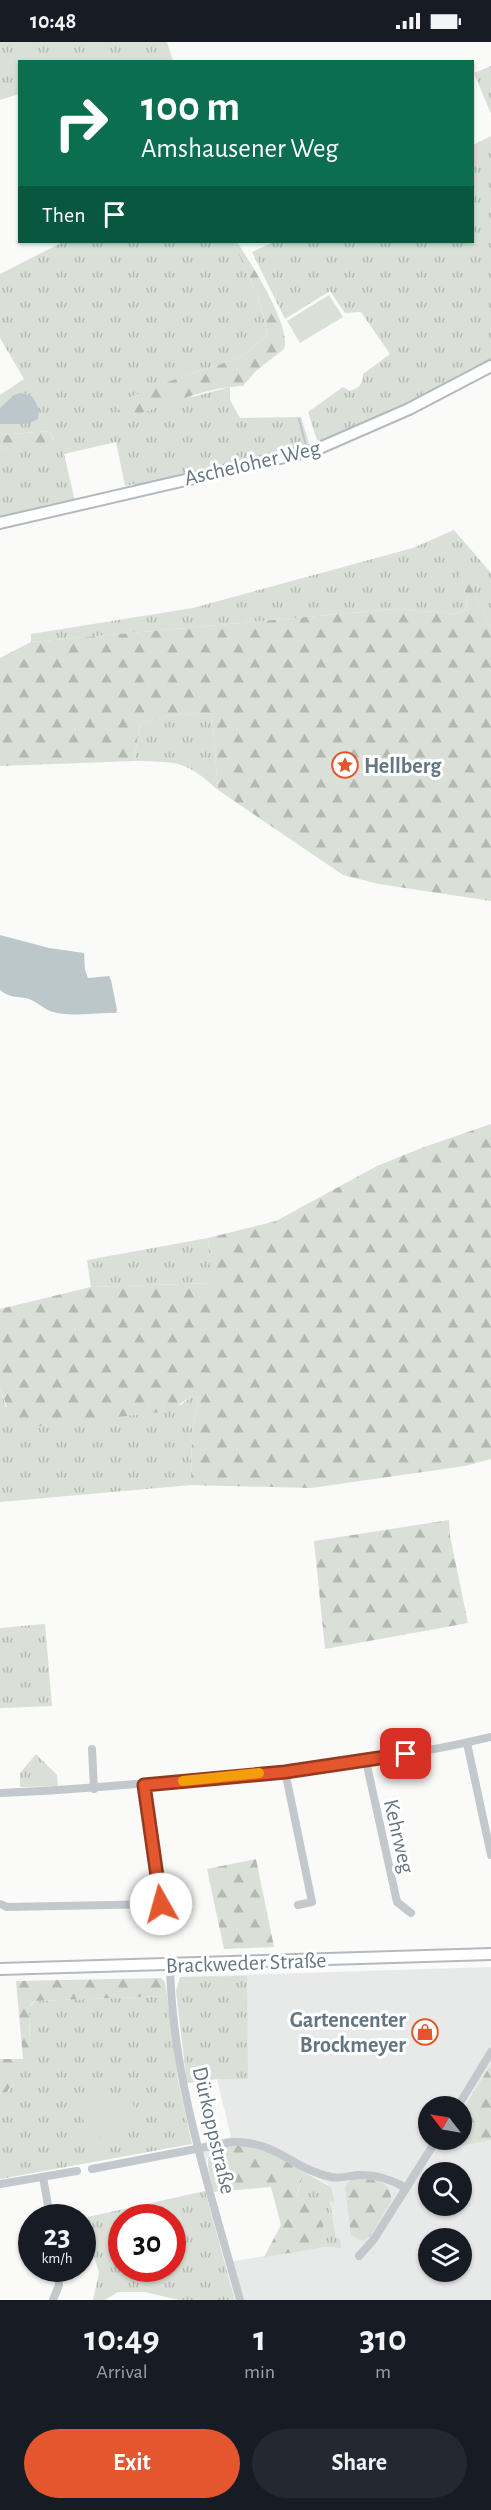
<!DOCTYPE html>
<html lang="en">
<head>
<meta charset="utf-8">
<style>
  :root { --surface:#171b24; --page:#242831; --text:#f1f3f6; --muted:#9ea1a6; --accent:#e4572e }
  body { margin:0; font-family:"Alegreya Sans",sans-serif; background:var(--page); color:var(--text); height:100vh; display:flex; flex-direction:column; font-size:22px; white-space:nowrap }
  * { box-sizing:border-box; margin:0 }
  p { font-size:20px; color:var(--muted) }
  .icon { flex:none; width:33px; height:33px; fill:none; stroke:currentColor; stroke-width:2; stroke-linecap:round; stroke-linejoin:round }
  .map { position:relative; height:2258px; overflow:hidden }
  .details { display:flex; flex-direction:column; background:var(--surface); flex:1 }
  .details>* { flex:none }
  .banner { position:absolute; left:18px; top:18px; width:456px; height:183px; border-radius:0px; box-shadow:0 2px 4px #0004; background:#0b6e4f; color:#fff; overflow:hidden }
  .needle { width:39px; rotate:301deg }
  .tools { position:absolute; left:418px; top:2054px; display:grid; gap:12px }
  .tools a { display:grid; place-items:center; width:54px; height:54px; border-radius:50%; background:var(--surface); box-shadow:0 2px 4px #0004; font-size:30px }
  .speed { position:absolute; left:18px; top:2162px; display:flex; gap:12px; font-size:30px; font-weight:700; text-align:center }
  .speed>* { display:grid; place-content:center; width:78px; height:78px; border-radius:50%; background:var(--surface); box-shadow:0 2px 4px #0004; line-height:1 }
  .speed small { font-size:15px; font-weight:400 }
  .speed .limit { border:9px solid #d22; background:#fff; color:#111 }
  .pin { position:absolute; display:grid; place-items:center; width:51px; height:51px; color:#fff; margin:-26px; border-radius:12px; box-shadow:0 3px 9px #0006 }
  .me { position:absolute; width:66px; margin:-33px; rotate:353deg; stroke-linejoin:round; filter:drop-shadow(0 0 4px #0008) }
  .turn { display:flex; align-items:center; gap:21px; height:126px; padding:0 24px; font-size:27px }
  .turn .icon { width:78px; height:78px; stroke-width:2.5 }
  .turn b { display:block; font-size:42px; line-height:51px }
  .then { display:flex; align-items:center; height:57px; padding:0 24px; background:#0003; gap:12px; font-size:22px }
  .eta { display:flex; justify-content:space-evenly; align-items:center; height:102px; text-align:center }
  .eta b { font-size:36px; font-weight:600; line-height:42px }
  .button { display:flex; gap:12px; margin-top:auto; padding:12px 24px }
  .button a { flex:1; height:69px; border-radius:36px; background:var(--accent); color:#fff; font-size:24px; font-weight:600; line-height:69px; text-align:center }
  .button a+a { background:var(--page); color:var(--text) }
  .status { display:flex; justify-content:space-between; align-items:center; height:42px; padding:0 30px; background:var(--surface); direction:ltr }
  .status svg { height:16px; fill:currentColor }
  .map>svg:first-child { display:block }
  .built { fill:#e8e9e9; fill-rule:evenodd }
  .grass { fill:url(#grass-tufts); fill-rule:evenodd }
  .forest { fill:url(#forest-firs) }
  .pitch { fill:#dadfd7 }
  .water { fill:#bbc7cb }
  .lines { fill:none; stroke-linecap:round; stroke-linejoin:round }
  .stream { stroke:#bbc7cb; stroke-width:2 }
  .secondary-casing { stroke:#b3babf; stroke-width:14 }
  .street { stroke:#c3c8cc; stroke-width:8 }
  .secondary { stroke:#fff; stroke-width:10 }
  .route-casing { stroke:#94391e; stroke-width:15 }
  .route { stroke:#e4572e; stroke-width:10 }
  .slow { stroke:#f59e0b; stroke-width:10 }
  .labels { text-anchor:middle; stroke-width:6; stroke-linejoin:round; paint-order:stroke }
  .street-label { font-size:22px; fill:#657683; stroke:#fff }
  .poi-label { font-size:22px; font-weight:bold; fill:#657683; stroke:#fff; text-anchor:start }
</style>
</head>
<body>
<div class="status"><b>10:48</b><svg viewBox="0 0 49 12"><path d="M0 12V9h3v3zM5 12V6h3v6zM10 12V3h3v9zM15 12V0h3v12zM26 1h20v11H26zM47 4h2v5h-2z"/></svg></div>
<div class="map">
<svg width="491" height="2258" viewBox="0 0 491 2258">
  <defs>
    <pattern id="grass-tufts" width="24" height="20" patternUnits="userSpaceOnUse" patternTransform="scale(1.5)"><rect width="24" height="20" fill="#dadfd7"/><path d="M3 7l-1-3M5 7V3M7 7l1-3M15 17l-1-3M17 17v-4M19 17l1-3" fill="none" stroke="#b4b9b4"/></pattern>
    <pattern id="forest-firs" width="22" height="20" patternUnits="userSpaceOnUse" patternTransform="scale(1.5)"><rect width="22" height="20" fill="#dadfd7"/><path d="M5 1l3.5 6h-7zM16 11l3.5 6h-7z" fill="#b4b9b4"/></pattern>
  </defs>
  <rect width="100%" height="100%" fill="#fafaf8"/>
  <path class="built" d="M 491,1925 L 491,2022 L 462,2069 L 462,2064 L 429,2064 L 429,2097 L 445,2097 L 439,2107 L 491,2098 L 491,2258 L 244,2258 L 233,2219 L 326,2205 L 341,2206 L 336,2197 L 330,2159 L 335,2158 L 331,2145 L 326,2141 L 265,2107 L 250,2103 L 216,2107 L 207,2116 L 207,2123 L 200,2100 L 203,2101 L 231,2095 L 217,2037 L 187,2041 L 176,1949 L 180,1935 ZM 429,2130 L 462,2130 L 462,2163 L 429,2163 ZM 429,2196 L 462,2196 L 462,2229 L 429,2229 Z"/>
  <g class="grass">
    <path d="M 0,0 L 167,0 L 173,19 L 20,20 L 19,52 L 0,58 Z"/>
    <path d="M 491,24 L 491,72 L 474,31 Z"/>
    <path d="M 491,94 L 491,319 L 408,363 L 323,400 L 317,398 L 308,370 L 343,345 L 350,349 C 359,346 363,342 363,332 L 390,312 L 361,270 L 345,271 L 330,249 L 285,277 L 252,210 L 274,200 L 472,200 L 473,103 Z"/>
    <path d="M 63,200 L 233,200 L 258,255 L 268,293 L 239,316 L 158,343 L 192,355 L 230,345 L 230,358 L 240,376 L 301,375 L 309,401 L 307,404 L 125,444 L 116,400 L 64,412 L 75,459 L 0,476 L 0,408 L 54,399 L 49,389 L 0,393 L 0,353 L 24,337 L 0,296 L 0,232 Z"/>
    <path d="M 454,488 L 491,531 L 491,586 L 455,514 L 468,560 L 464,568 L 458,572 L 393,567 L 31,600 L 31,592 L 193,566 L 413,506 Z"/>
    <path d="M 212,671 L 218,748 C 185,718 177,720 134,719 L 140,682 L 172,673 Z"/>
    <path d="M 208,1196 L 212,1241 L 91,1245 L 87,1218 Z"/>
    <path d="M 0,1347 L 6,1365 L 181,1363 L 192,1354 L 199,1357 L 192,1388 L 191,1443 L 0,1460 Z"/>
    <path d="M 45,1582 L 52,1664 L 0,1666 L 0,1586 Z"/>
    <path d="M 36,1712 L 57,1733 L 58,1744 L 20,1745 L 20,1731 Z"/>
    <path d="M 247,1934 L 248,2037 L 217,2037 L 187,2041 L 176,1949 L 180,1935 Z"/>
    <path d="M 167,1954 L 178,2038 L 192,2102 L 0,2137 L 0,2052 L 8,2050 L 30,2008 L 29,1965 L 35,1959 Z"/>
    <path d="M 304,2130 L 331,2145 L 335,2159 L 330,2160 L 336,2196 L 340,2196 L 341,2206 L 326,2205 L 323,2182 L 296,2157 Z"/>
    <path d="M 205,2149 L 235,2258 L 179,2258 L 145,2250 L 118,2250 L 105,2258 L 93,2258 L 99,2231 L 83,2176 ZM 122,2175 L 172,2175 L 172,2226 L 122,2226 Z"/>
  </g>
  <g class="forest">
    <path d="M 233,200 L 237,200 C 250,220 292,285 284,307 L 256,329 L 243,344 C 204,345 164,364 127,376 L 114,362 L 158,343 L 239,316 L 268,293 L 258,255 Z"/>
    <path d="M 49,389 L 54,400 L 0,408 L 0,393 Z"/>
    <path d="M 453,509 L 491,586 L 491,859 L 379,842 L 343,833 L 218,748 L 212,671 L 172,673 L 140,682 L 134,719 L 0,724 L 0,616 L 31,600 L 393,567 L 458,572 L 464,568 L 468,560 Z"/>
    <path d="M 491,1082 L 491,1417 L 465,1424 L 311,1446 L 191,1443 L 192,1388 L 199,1357 L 192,1354 L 169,1369 L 16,1387 L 0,1347 L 0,1267 L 91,1245 L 211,1241 L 208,1196 L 276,1179 L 377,1124 L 424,1105 Z"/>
    <path d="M 449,1478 L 450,1494 L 468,1581 L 325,1607 L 314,1499 Z"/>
    <path d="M 256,1817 L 274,1905 L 224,1907 L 207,1827 Z"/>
    <path d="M 161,1936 L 165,1940 L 167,1954 L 34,1959 L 29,1965 L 30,2008 L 26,2021 L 7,2050 L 0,2052 L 0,2017 L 23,2017 L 16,1939 Z"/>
    <path d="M 491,2022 L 491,2098 L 438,2108 L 445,2097 L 462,2097 L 462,2069 Z"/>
    <path d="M 250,2103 L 265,2107 L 304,2130 L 296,2156 L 304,2153 L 323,2182 L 326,2205 L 264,2215 L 281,2183 L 271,2145 L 214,2150 C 202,2107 205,2106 250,2103 Z"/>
    <path d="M 357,2136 C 374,2138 393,2138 391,2160 L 370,2194 L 362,2199 L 351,2193 L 345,2145 L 351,2137 Z"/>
  </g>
  <g class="pitch">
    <path d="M 329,253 L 343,275 L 300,301 L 287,279 Z"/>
    <path d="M 131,2052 L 139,2087 L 88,2098 L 80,2063 Z"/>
  </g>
  <g class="water">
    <path d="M 20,351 L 32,354 L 39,367 L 38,377 L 27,382 L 0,382 L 0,366 L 14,353 Z"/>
    <path d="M 0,893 L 49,906 L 84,911 L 85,928 L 88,936 L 109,934 L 111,938 L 117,968 L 116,971 C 95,970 70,976 50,969 C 42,966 34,957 25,956 C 14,954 10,956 0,948 Z"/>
  </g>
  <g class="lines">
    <g class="stream">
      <path d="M 451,339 L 491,317"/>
      <path d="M 408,362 L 438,345"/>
      <path d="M 299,377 L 306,404"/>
      <path d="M 321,411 L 396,378"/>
      <path d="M 210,426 L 307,403"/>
      <path d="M 135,443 L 198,429"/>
    </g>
    <g class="secondary-casing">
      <g id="secondary">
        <path d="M 0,481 L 315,408 L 409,367 L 491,324"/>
        <path d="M 0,1927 L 491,1912"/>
      </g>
    </g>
    <g class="street">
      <path d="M 467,1701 L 491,1813"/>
      <path d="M 92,1707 L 94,1747"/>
      <path d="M 366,1719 L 397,1860 L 411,1871"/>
      <path d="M 285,1729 L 312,1860 L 298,1863"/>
      <path d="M 0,1751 C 80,1748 158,1740 238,1733 C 322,1726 408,1715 491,1695"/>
      <path d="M 0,1862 L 7,1865 L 161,1862 L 144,1743"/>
      <path d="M 170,1923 C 172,2037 210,2148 240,2258"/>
      <path d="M 458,2064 L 491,2010"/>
      <path d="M 92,2127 L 232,2100 C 278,2099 292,2127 331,2135 C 340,2137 349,2134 358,2133 C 376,2132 391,2137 406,2146"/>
      <path d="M 43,2135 L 50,2175"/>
      <path d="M 0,2142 L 77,2129"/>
      <path d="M 359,2214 L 374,2197 L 437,2097"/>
      <path d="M 53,2258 L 59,2243 L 58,2226"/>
    </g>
    <use href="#secondary" class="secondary"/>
  </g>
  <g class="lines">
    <g class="route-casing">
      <path id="route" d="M 161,1862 L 144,1743 L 285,1730 L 406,1712"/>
    </g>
    <use href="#route" class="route"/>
    <path class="slow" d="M 183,1739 L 259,1731"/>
  </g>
  <defs>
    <g id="sight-ring" transform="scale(1.35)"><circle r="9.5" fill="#fff" stroke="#e4572e" stroke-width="1.5"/><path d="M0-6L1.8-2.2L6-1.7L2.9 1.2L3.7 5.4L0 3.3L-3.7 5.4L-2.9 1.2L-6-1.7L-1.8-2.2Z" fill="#e4572e"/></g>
    <g id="shop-ring" transform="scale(1.35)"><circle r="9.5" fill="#fff" stroke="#e4572e" stroke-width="1.5"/><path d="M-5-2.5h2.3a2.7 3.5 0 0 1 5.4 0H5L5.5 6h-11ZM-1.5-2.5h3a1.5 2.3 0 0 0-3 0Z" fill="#e4572e"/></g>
  </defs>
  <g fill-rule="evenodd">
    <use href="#sight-ring" x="345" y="723"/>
    <use href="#shop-ring" x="425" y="1990"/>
  </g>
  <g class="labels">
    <g class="street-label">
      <text transform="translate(252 420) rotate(-13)" y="8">Ascheloher Weg</text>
      <text transform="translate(400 1794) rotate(77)" y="8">Kehrweg</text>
      <text transform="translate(246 1920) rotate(-2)" y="8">Brackweder Straße</text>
      <text transform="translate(215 2088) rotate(77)" y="8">Dürkoppstraße</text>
    </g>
    <g class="poi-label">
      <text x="364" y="731">Hellberg</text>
      <text x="406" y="1985" text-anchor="end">Gartencenter<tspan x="406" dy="25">Brockmeyer</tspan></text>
    </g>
  </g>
</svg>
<div class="tools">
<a><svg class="needle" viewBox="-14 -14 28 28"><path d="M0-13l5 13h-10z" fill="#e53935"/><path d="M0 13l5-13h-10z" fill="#9ea1a6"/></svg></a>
<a><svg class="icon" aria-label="search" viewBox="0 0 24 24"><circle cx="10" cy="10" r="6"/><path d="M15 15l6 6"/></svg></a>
<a><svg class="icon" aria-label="layers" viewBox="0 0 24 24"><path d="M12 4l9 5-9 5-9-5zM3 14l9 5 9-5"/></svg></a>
</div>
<div class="speed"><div>23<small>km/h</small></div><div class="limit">30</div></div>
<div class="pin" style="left:406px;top:1712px;background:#d93025"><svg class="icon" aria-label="arrive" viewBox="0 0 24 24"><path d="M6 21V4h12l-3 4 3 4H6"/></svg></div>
<svg class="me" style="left:161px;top:1862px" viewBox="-20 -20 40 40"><circle r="19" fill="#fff"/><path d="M0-13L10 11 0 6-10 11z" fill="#e4572e"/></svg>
<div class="banner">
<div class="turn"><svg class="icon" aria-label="right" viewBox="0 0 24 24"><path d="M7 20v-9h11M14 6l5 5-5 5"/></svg><div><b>100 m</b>Amshausener Weg</div></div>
<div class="then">Then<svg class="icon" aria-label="arrive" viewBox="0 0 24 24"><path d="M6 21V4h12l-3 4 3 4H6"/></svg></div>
</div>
</div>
<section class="details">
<div class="eta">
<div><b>10:49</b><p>Arrival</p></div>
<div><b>1</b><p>min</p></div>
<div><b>310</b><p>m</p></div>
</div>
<div class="button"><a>Exit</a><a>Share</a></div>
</section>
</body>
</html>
